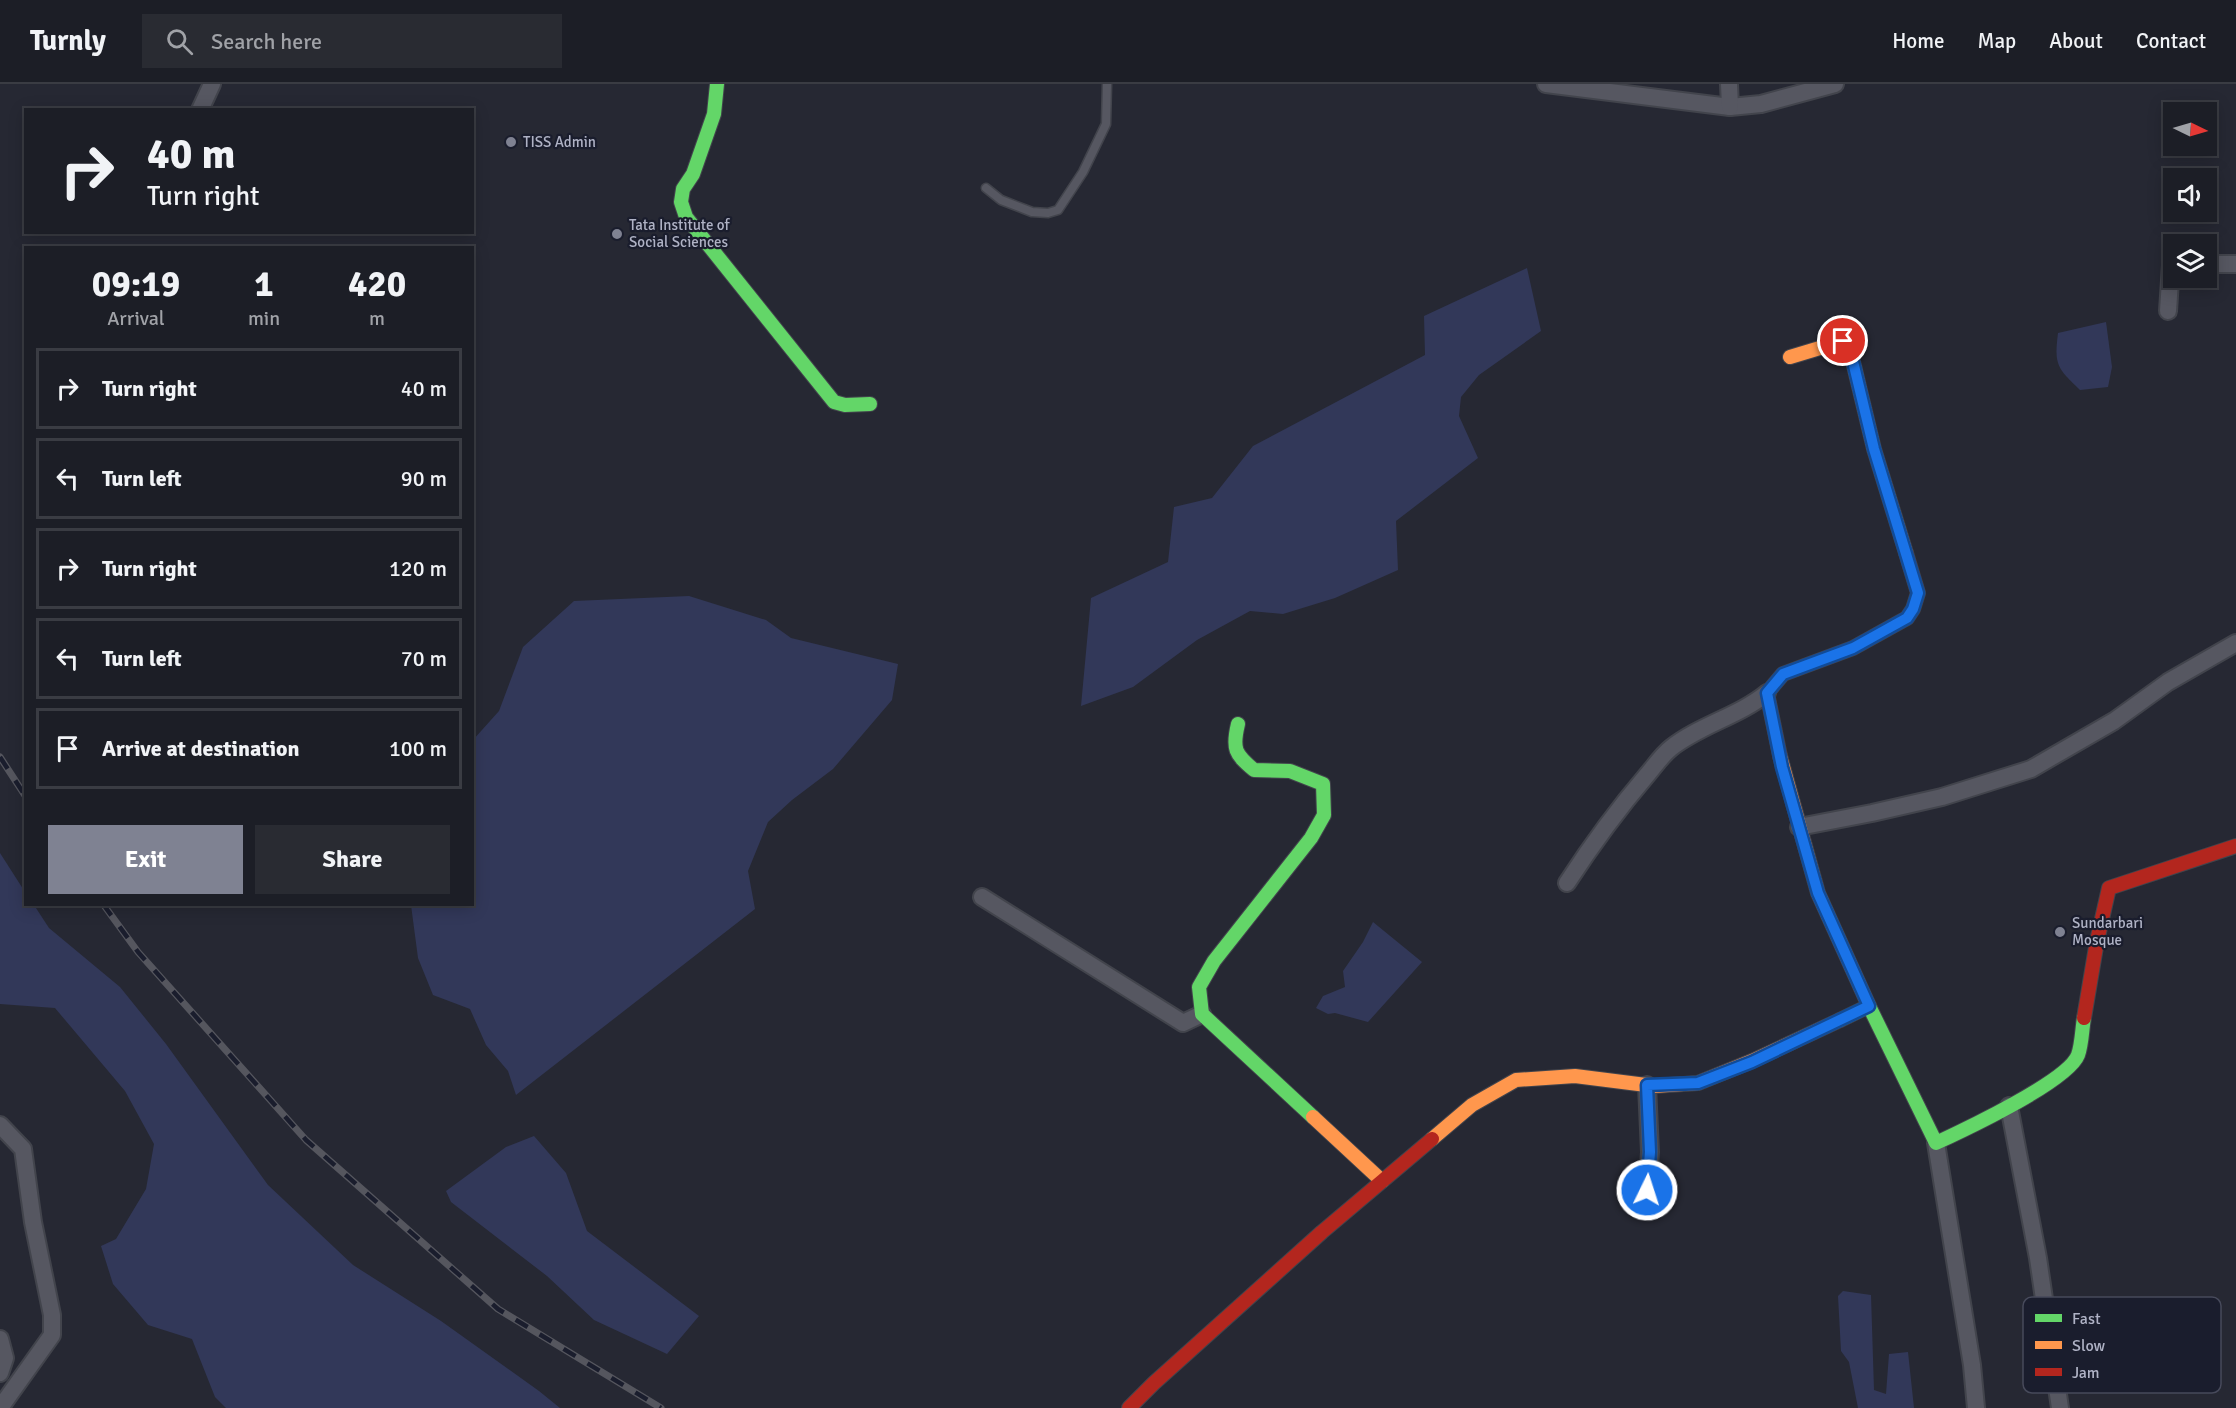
<!DOCTYPE html>
<html lang="en">
<head>
<meta charset="utf-8">
<style>
  :root { --surface:#1c1e26; --page:#292b32; --text:#f1f3f6; --muted:#a0a2a7; --line:#3a3c43; --accent:#7f8292 }
  body { margin:0; font-family:Signika,sans-serif; background:var(--page); color:var(--text); height:100vh; display:flex; flex-direction:column; font-size:22px; white-space:nowrap }
  * { box-sizing:border-box; margin:0 }
  p { font-size:20px; color:var(--muted) }
  .icon { flex:none; width:33px; height:33px; fill:none; stroke:currentColor; stroke-width:2; stroke-linecap:round; stroke-linejoin:round }
  .map { position:relative; flex:1; overflow:hidden }
  .drawer { position:absolute; left:24px; top:162px; width:450px; height:660px; display:flex; flex-direction:column; background:var(--surface); border-radius:0px; box-shadow:0 3px 15px #0003,0 0 0 2px var(--line) }
  .drawer>* { flex:none }
  .guide { position:absolute; left:24px; top:24px; width:450px; height:126px; border-radius:0px; box-shadow:0 3px 15px #0003,0 0 0 2px var(--line); background:#1c1e26; color:var(--text); overflow:hidden }
  .needle { width:39px; rotate:95deg }
  .buttons { position:absolute; left:2163px; top:18px; display:grid; gap:12px }
  .buttons a { display:grid; place-items:center; width:54px; height:54px; border-radius:0px; background:var(--surface); box-shadow:0 3px 15px #0003,0 0 0 2px var(--line); font-size:30px }
  .pin { position:absolute; display:grid; place-items:center; width:51px; height:51px; color:#fff; margin:-26px; border:3px solid #fff; border-radius:50%; box-shadow:0 2px 6px #0007 }
  .me { position:absolute; width:66px; margin:-33px; rotate:4deg; stroke-linejoin:round; filter:drop-shadow(0 0 4px #0008) }
  .turn { display:flex; align-items:center; gap:21px; height:126px; padding:0 24px; font-size:27px }
  .turn .icon { width:78px; height:78px; stroke-width:2.5 }
  .turn b { display:block; font-size:42px; line-height:51px }
  .eta { display:flex; justify-content:space-evenly; align-items:center; height:102px; text-align:center }
  .eta b { font-size:36px; font-weight:700; line-height:42px }
  .action { display:flex; gap:12px; margin-top:auto; padding:12px 24px }
  .action a { flex:1; height:69px; border-radius:0px; background:var(--accent); color:#fff; font-size:24px; font-weight:700; line-height:69px; text-align:center }
  .action a+a { background:var(--page); color:var(--text) }
  ul { padding:0; list-style:none }
  li { display:flex; align-items:center; gap:18px; height:81px; margin:0 12px 9px; padding:0 12px; border:3px solid var(--line); border-radius:0px }
  li div { flex:1 }
  li b { display:block; font-size:22px }
  li em { font-style:normal }
  header { display:flex; align-items:center; gap:36px; box-sizing:border-box; height:84px; padding:0 30px; background:var(--surface); border-bottom:2px solid var(--line) }
  header strong { font-size:28px }
  nav { display:flex; gap:33px; margin-inline-start:auto; font-size:21px }
  .search { width:420px; height:54px; background:var(--page); display:flex; align-items:center; gap:15px; box-sizing:border-box; padding:0 21px; border-radius:0px; color:var(--muted); font-size:22px }
  .map>svg:first-child { display:block }
  .water { fill:#323859 }
  .lines { fill:none; stroke-linecap:round; stroke-linejoin:round }
  .lane-casing { stroke:#42444c; stroke-width:11 }
  .street-casing { stroke:#42444c; stroke-width:20 }
  .fast-casing { stroke:#42444c; stroke-width:16 }
  .slow-casing { stroke:#42444c; stroke-width:16 }
  .jam-casing { stroke:#42444c; stroke-width:16 }
  .lane { stroke:#565761; stroke-width:8 }
  .street { stroke:#565761; stroke-width:16 }
  .fast { stroke:#63d668; stroke-width:14 }
  .slow { stroke:#ff974d; stroke-width:14 }
  .jam { stroke:#b3261e; stroke-width:14 }
  .rail-casing { stroke:#55565e; stroke-width:7 }
  .rail { stroke:#1a1d2d; stroke-width:4.5; stroke-dasharray:14; stroke-linecap:butt }
  .route-casing { stroke:#114b97; stroke-width:15 }
  .route { stroke:#1a73e8; stroke-width:10 }
  .poi-dot { fill:#7f8292; stroke:#1a1d2d; stroke-width:2 }
  .labels { text-anchor:middle; stroke-width:4.5; stroke-linejoin:round; paint-order:stroke }
  .poi-label { font-size:15px; fill:#afb2c5; stroke:#1a1d2d; text-anchor:start }
  .key { fill:#1a1d2d; stroke:#474a5b; stroke-width:1.5 }
  .key-label { font-size:16px; fill:#afb2c5 }
</style>
</head>
<body>
<header>
<strong>Turnly</strong>
<div class="search"><svg class="icon" aria-label="search" viewBox="0 0 24 24"><circle cx="10" cy="10" r="6"/><path d="M15 15l6 6"/></svg>Search here</div>
<nav><a>Home</a><a>Map</a><a>About</a><a>Contact</a></nav>
</header>
<div class="map">
<svg width="2236" height="1324" viewBox="0 0 2236 1324">
  <rect width="100%" height="100%" fill="#262833"/>
  <g class="water">
    <path d="M 1527,184 L 1541,247 L 1479,291 L 1461,313 L 1459,332 L 1478,374 L 1396,437 L 1398,486 L 1335,514 L 1283,530 L 1250,527 L 1197,556 L 1133,603 L 1081,622 L 1091,514 L 1168,478 L 1174,423 L 1212,414 L 1253,362 L 1425,271 L 1424,232 Z"/>
    <path d="M 2106,238 L 2112,283 L 2108,303 L 2080,306 C 2057,284 2054,281 2058,249 Z"/>
    <path d="M 689,512 L 766,536 L 791,554 L 898,580 L 892,616 L 833,685 L 792,716 L 768,738 L 748,787 L 755,825 L 516,1011 L 508,987 L 486,961 L 470,925 L 433,911 L 418,874 L 411,821 L 472,820 L 473,656 L 499,627 L 523,563 L 574,517 Z"/>
    <path d="M 0,769 L 25,808 L 26,820 L 34,821 L 49,844 L 120,903 L 166,960 L 268,1101 L 353,1181 L 441,1237 L 539,1307 L 560,1324 L 226,1324 L 215,1313 L 192,1255 L 148,1241 L 113,1200 L 101,1162 L 116,1155 L 146,1105 L 154,1060 L 125,1007 L 55,924 L 0,920 Z"/>
    <path d="M 1373,838 L 1422,878 L 1368,938 L 1335,929 L 1328,930 L 1316,924 L 1323,912 L 1345,903 L 1343,887 L 1363,858 Z"/>
    <path d="M 534,1052 L 566,1089 L 587,1147 L 699,1232 L 667,1270 L 594,1236 L 547,1192 L 451,1118 L 446,1107 L 506,1063 Z"/>
    <path d="M 1843,1207 L 1871,1211 L 1874,1306 L 1886,1310 L 1889,1270 L 1908,1268 L 1914,1324 L 1858,1324 L 1849,1278 L 1841,1267 L 1838,1212 Z"/>
  </g>
  <g class="lines">
    <g class="lane-casing">
      <path id="lane" d="M 986,104 L 1001,116 L 1032,128 L 1048,129 L 1058,126 L 1083,88 L 1106,40 L 1107,0"/>
    </g>
    <g class="street-casing">
      <g id="street">
        <path d="M 1546,0 L 1730,23 L 1761,20 L 1835,0"/>
        <path d="M 1729,0 L 1730,23"/>
        <path d="M 200,26 L 212,0"/>
        <path d="M 2206,180 L 2236,180"/>
        <path d="M 2168,227 L 2171,181 L 2174,181"/>
        <path d="M 1799,743 L 1872,729 L 1942,713 L 2031,685 L 2114,637 L 2168,598 L 2236,559"/>
        <path d="M 1567,799 C 1591,762 1618,725 1647,691 C 1654,683 1662,671 1671,664 C 1700,641 1739,632 1767,609"/>
        <path d="M 982,813 L 1183,939 L 1202,930"/>
        <path d="M 2009,1022 L 2038,1174 L 2060,1324"/>
        <path d="M 0,1041 L 23,1065 L 33,1138 L 52,1231 L 52,1251 L 0,1324"/>
        <path d="M 1936,1059 L 1972,1281 L 1976,1324"/>
        <path d="M 1646,1126 L 1650,1068 L 1647,1001"/>
        <path d="M 0,1255 L 5,1274 L 0,1289"/>
      </g>
    </g>
    <g class="fast-casing">
      <g id="fast">
        <path d="M 717,0 L 714,30 L 693,90 L 683,105 L 681,118 L 686,133 L 834,318 L 845,321 L 870,320"/>
        <path d="M 1238,640 C 1232,665 1235,670 1254,686 L 1290,687 L 1323,700 L 1324,731 L 1311,754 L 1214,877 L 1199,903 L 1202,930 L 1313,1033"/>
        <path d="M 1840,936 L 1869,922 L 1936,1059 C 1964,1046 2068,997 2078,971 C 2082,960 2082,945 2084,934"/>
      </g>
    </g>
    <g class="slow-casing">
      <g id="slow">
        <path d="M 1790,273 L 1843,257 L 1850,265 L 1874,365 L 1906,469"/>
        <path d="M 1780,672 L 1818,809 L 1869,922"/>
        <path d="M 1313,1033 L 1382,1097"/>
        <path d="M 1432,1055 L 1472,1021 L 1516,996 L 1575,992 L 1654,1002 L 1698,999 L 1752,977 L 1840,936"/>
      </g>
    </g>
    <g class="jam-casing">
      <g id="jam">
        <path d="M 1780,672 L 1767,609 L 1783,590 L 1853,564 L 1907,534 L 1913,525 L 1918,509 L 1906,469"/>
        <path d="M 2084,934 L 2097,857 L 2109,804 L 2236,762"/>
        <path d="M 1129,1324 L 1154,1299 L 1322,1148 L 1432,1055"/>
      </g>
    </g>
    <use href="#lane" class="lane"/>
    <use href="#street" class="street"/>
    <use href="#fast" class="fast"/>
    <use href="#slow" class="slow"/>
    <use href="#jam" class="jam"/>
    <g class="rail-casing">
      <g id="rail">
        <path d="M 0,673 L 26,713"/>
        <path d="M 103,820 L 138,868 L 306,1056 L 498,1225 L 661,1324"/>
      </g>
    </g>
    <use href="#rail" class="rail"/>
  </g>
  <g class="lines">
    <g class="route-casing">
      <path id="route" d="M 1647,1106 L 1650,1068 L 1647,1001 L 1698,999 L 1752,978 L 1869,922 L 1818,809 L 1782,683 L 1767,609 L 1783,590 L 1853,564 L 1907,534 L 1913,525 L 1918,509 L 1874,365 L 1850,265 L 1843,257"/>
    </g>
    <use href="#route" class="route"/>
  </g>
  <g class="poi-dot">
    <circle cx="511" cy="58" r="6"/>
    <circle cx="617" cy="150" r="6"/>
    <circle cx="2060" cy="848" r="6"/>
  </g>
  <g class="labels">
    <g class="poi-label">
      <text x="523" y="63">TISS Admin</text>
      <text x="629" y="146">Tata Institute of<tspan x="629" dy="17">Social Sciences</tspan></text>
      <text x="2072" y="844">Sundarbari<tspan x="2072" dy="17">Mosque</tspan></text>
    </g>
  </g>
  <rect x="2023" y="1213" width="198" height="96" rx="9" class="key"/>
  <rect x="2035" y="1230" width="27" height="8" fill="#63d668"/>
  <rect x="2035" y="1257" width="27" height="8" fill="#ff974d"/>
  <rect x="2035" y="1284" width="27" height="8" fill="#b3261e"/>
  <g class="key-label">
    <text x="2072" y="1240">Fast</text>
    <text x="2072" y="1267">Slow</text>
    <text x="2072" y="1294">Jam</text>
  </g>
</svg>
<div class="buttons">
<a><svg class="needle" viewBox="-14 -14 28 28"><path d="M0-13l5 13h-10z" fill="#e53935"/><path d="M0 13l5-13h-10z" fill="#a0a2a7"/></svg></a>
<a><svg class="icon" aria-label="sound" viewBox="0 0 24 24"><path d="M4 9h4l5-4v14l-5-4H4zM17 9q2 3 0 6"/></svg></a>
<a><svg class="icon" aria-label="layers" viewBox="0 0 24 24"><path d="M12 4l9 5-9 5-9-5zM3 14l9 5 9-5"/></svg></a>
</div>
<div class="pin" style="left:1843px;top:257px;background:#d93025"><svg class="icon" aria-label="arrive" viewBox="0 0 24 24"><path d="M6 21V4h12l-3 4 3 4H6"/></svg></div>
<svg class="me" style="left:1647px;top:1106px" viewBox="-20 -20 40 40"><circle r="17" fill="#1a73e8" stroke="#fff" stroke-width="3"/><path d="M0-11L8 9 0 5-8 9z" fill="#fff"/></svg>
<div class="guide">
<div class="turn"><svg class="icon" aria-label="right" viewBox="0 0 24 24"><path d="M7 20v-9h11M14 6l5 5-5 5"/></svg><div><b>40 m</b>Turn right</div></div>
</div>
<section class="drawer">
<div class="eta">
<div><b>09:19</b><p>Arrival</p></div>
<div><b>1</b><p>min</p></div>
<div><b>420</b><p>m</p></div>
</div>
<ul>
<li><svg class="icon" aria-label="right" viewBox="0 0 24 24"><path d="M7 20v-9h11M14 6l5 5-5 5"/></svg><div><b>Turn right</b></div><em>40 m</em></li>
<li><svg class="icon" aria-label="left" viewBox="0 0 24 24"><path d="M17 20v-9H6M10 6l-5 5 5 5"/></svg><div><b>Turn left</b></div><em>90 m</em></li>
<li><svg class="icon" aria-label="right" viewBox="0 0 24 24"><path d="M7 20v-9h11M14 6l5 5-5 5"/></svg><div><b>Turn right</b></div><em>120 m</em></li>
<li><svg class="icon" aria-label="left" viewBox="0 0 24 24"><path d="M17 20v-9H6M10 6l-5 5 5 5"/></svg><div><b>Turn left</b></div><em>70 m</em></li>
<li><svg class="icon" aria-label="arrive" viewBox="0 0 24 24"><path d="M6 21V4h12l-3 4 3 4H6"/></svg><div><b>Arrive at destination</b></div><em>100 m</em></li>
</ul>
<div class="action"><a>Exit</a><a>Share</a></div>
</section>
</div>
</body>
</html>
